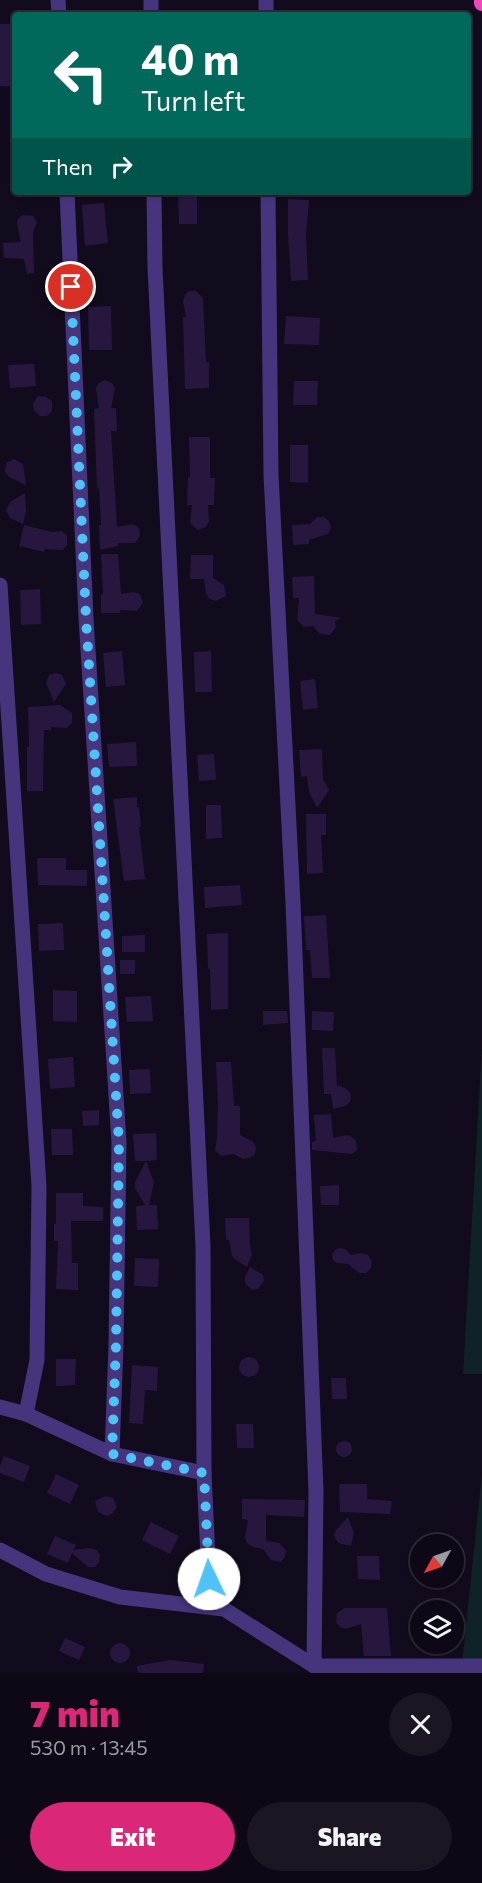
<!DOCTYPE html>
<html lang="en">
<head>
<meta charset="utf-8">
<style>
  :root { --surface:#0e0816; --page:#1c1623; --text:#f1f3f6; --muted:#9b9aa1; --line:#2e2935; --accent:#db2777 }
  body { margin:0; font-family:Commissioner,sans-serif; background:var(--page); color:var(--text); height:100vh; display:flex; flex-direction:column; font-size:22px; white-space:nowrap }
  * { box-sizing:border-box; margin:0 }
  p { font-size:20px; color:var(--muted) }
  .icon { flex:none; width:33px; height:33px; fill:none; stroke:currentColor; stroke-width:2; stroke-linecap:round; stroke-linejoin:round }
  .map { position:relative; height:1673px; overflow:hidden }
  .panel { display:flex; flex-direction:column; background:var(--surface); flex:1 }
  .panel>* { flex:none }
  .hud { position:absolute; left:12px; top:12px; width:459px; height:183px; border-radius:6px; box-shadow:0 2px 4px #0004,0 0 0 2px var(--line); background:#00695c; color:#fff; overflow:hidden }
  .needle { width:39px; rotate:230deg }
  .controls { position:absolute; left:410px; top:1534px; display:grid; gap:12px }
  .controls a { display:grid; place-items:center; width:54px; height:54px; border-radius:50%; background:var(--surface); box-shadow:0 2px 4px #0004,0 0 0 2px var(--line); font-size:30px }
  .pin { position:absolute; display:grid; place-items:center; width:51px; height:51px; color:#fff; margin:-26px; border:3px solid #fff; border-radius:50%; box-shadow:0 2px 6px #0007 }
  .me { position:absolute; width:66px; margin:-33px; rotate:357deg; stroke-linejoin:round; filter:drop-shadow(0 0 4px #0008) }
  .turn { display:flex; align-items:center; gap:21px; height:126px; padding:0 30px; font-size:27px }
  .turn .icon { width:78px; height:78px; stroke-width:2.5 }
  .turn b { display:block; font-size:42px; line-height:51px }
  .then { display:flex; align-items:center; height:57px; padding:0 30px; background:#0003; gap:12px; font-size:22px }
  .round { display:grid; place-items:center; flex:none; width:63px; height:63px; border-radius:32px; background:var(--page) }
  .headline { display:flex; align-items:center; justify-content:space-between; height:102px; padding:0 30px }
  h1 { font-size:36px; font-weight:800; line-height:45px; color:var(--accent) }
  .button { display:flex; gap:12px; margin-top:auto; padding:12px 30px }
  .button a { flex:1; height:69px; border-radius:36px; background:var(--accent); color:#fff; font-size:24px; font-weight:800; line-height:69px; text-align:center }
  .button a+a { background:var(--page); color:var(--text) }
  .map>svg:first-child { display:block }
  .green { fill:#0e2227 }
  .building { fill:#27173e }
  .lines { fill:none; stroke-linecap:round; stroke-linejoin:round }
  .minor { stroke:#46357d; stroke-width:15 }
  .trunk { stroke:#f047ba; stroke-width:16 }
  .route { stroke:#4fc3f7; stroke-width:10; stroke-dasharray:0 18 }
</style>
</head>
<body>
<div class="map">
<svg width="482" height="1673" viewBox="0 0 482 1673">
  <rect width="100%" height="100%" fill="#120b1d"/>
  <g class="green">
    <path d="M 482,1046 L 482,1374 L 463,1374 Z"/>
    <path d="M 482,1473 L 482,1673 L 461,1673 Z"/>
  </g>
  <g class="building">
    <path d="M 0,24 L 15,24 L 15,87 L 0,86 Z"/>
    <path d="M 178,192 L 197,192 L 197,224 L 179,224 Z"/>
    <path d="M 288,199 L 309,200 L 306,235 L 308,280 L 291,281 L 288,234 Z"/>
    <path d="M 104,203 L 108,243 L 85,246 L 82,205 Z"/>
    <path d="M 23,215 L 33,216 L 37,222 L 33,232 L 34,273 L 27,274 L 24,259 L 4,258 L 3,243 L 21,242 L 17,224 L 18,219 Z"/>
    <path d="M 189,291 L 196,291 L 203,298 L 206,362 L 209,362 L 209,388 L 185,389 L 183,317 L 186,317 L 183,301 L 185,295 Z"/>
    <path d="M 111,306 L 112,350 L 89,350 L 88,307 Z"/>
    <path d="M 286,316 L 320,318 L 319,345 L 284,344 Z"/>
    <path d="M 34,364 L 36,386 L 10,388 L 8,365 Z"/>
    <path d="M 105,380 L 112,383 L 115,388 L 111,408 L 116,408 L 117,431 L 111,431 L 117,527 L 133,524 L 139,528 L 140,535 L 135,543 L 118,543 L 118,546 L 100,550 L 99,525 L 101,525 L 99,488 L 97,489 L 94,409 L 99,408 L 96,388 L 99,383 Z"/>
    <path d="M 294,381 L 318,381 L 317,405 L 293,405 Z"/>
    <path d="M 38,396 L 46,397 L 52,401 L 52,411 L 47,416 L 40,416 L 34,410 L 33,404 Z"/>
    <path d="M 189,437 L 210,437 L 210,478 L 215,478 L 214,505 L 208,505 L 209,521 L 206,527 L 198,530 L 190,523 L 192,505 L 187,505 L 188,477 L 190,477 Z"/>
    <path d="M 290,445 L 308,445 L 308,483 L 290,482 Z"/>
    <path d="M 14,459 L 23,464 L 26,485 L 9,477 L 5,472 L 6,463 Z"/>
    <path d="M 25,493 L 26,511 L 23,524 L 10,518 L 6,510 L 10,502 Z"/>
    <path d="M 317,517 L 324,517 L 329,521 L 331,528 L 328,534 L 309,540 L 309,544 L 293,545 L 292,525 L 310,524 Z"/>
    <path d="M 24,525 L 52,532 L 62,531 L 67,535 L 67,545 L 63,550 L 45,549 L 44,552 L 19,546 Z"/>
    <path d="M 101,554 L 118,554 L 121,594 L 133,592 L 140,594 L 143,603 L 137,611 L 120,610 L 120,613 L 101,613 L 101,594 L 103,594 Z"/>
    <path d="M 191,555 L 213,555 L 213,578 L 224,585 L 226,596 L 216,601 L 210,599 L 206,594 L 204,579 L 190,579 Z"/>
    <path d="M 314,576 L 315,614 L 342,618 L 335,621 L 336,627 L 330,635 L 320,634 L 313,626 L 304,627 L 297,620 L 299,598 L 293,598 L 292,577 Z"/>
    <path d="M 40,589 L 41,624 L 21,625 L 20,590 Z"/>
    <path d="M 122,651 L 125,685 L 106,687 L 103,653 Z"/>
    <path d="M 211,651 L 212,692 L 195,692 L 194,652 Z"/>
    <path d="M 55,673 L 62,675 L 66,684 L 54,702 L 46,683 L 49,675 Z"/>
    <path d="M 315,679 L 318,708 L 303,710 L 300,681 Z"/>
    <path d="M 60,705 L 72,713 L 72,723 L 67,728 L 51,727 L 51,730 L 44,730 L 43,791 L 27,791 L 27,747 L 29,747 L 28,707 Z"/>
    <path d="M 136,742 L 137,766 L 109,767 L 107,744 Z"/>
    <path d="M 322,749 L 323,779 L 329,790 L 317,808 L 309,792 L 307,776 L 301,777 L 299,750 Z"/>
    <path d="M 214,754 L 216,780 L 199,781 L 197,755 Z"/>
    <path d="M 137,797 L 137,807 L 139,807 L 141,827 L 139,827 L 145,879 L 124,881 L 113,799 Z"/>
    <path d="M 206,805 L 221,805 L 222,838 L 206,839 Z"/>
    <path d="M 306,814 L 326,814 L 326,835 L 321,835 L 323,873 L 307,874 Z"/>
    <path d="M 37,858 L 66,858 L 66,870 L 87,870 L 87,886 L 38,885 Z"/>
    <path d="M 240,885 L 242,905 L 205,908 L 204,887 Z"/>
    <path d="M 326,915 L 330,978 L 312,978 L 310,950 L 306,950 L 304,916 Z"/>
    <path d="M 63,923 L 64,950 L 39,951 L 38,924 Z"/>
    <path d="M 228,933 L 228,1009 L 211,1010 L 210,969 L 208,969 L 207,934 Z"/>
    <path d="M 145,935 L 145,952 L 122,952 L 122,936 Z"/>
    <rect x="120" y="960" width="15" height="14"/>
    <path d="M 53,990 L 77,991 L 77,1022 L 53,1021 Z"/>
    <path d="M 151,996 L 153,1021 L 127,1022 L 125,997 Z"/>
    <path d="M 263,1011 L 287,1011 L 288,1023 L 263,1025 Z"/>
    <path d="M 312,1011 L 334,1012 L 333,1031 L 312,1030 Z"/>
    <path d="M 322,1048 L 335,1048 L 337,1087 L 338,1085 L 347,1089 L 351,1095 L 350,1102 L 345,1106 L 333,1109 L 331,1094 L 324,1094 Z"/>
    <path d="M 73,1057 L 75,1087 L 50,1089 L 48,1059 Z"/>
    <path d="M 216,1062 L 231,1062 L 234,1106 L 240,1106 L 240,1135 L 252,1141 L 256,1147 L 255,1154 L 250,1158 L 243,1159 L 234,1154 L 221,1156 L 215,1150 L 217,1138 L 218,1106 Z"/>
    <path d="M 150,1069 L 151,1093 L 130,1094 L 129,1070 Z"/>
    <path d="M 99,1110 L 99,1125 L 83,1126 L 82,1111 Z"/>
    <path d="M 331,1114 L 333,1138 L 348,1135 L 356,1140 L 357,1150 L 352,1154 L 312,1150 L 312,1142 L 316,1141 L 314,1115 Z"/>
    <path d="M 51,1129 L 72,1129 L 73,1155 L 52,1155 Z"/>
    <path d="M 156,1133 L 157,1160 L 146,1161 L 154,1182 L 149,1205 L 157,1205 L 158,1229 L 137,1230 L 136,1206 L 145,1205 L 135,1188 L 135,1182 L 146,1161 L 135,1161 L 133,1134 Z"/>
    <path d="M 339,1185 L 339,1205 L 321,1205 L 320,1186 Z"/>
    <path d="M 56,1193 L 83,1193 L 83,1206 L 103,1207 L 103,1221 L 71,1221 L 72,1263 L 78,1263 L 78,1290 L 56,1289 L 58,1241 L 54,1241 L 54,1224 L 56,1224 Z"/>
    <path d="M 225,1218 L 249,1218 L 250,1245 L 252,1254 L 247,1267 L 236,1260 L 232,1256 L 229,1240 L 226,1240 Z"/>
    <path d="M 340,1248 L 345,1249 L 351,1255 L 362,1253 L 368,1255 L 372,1261 L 371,1268 L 366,1273 L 359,1273 L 348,1264 L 337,1263 L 333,1260 L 332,1254 L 335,1250 Z"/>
    <path d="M 135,1258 L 159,1259 L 158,1287 L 134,1286 Z"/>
    <path d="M 250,1267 L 263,1275 L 264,1281 L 258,1289 L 252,1290 L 245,1283 L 245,1277 Z"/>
    <circle cx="249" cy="1367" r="10"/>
    <path d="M 56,1359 L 76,1359 L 75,1385 L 56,1386 Z"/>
    <path d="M 132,1365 L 158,1367 L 157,1391 L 145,1390 L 143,1424 L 129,1423 Z"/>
    <path d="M 331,1378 L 346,1378 L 347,1399 L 332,1399 Z"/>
    <path d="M 236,1424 L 253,1424 L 254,1448 L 237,1448 Z"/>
    <circle cx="344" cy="1449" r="8"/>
    <path d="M 4,1456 L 30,1466 L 24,1482 L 0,1473 L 0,1466 Z"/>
    <path d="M 56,1474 L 79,1485 L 70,1504 L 47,1493 Z"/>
    <path d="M 339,1484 L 367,1484 L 367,1499 L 392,1501 L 390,1514 L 340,1512 Z"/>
    <path d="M 106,1496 L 113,1498 L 117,1507 L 113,1513 L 107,1516 L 98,1512 L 95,1501 Z"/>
    <path d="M 242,1499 L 305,1500 L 304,1517 L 266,1515 L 266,1541 L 279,1543 L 286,1550 L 285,1557 L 281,1562 L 271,1560 L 263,1549 L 253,1547 L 247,1543 L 245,1538 L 248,1520 L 242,1519 Z"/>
    <path d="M 348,1517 L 354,1533 L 351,1546 L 338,1543 L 334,1536 L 336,1530 Z"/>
    <path d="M 151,1522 L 179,1536 L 170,1554 L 142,1540 Z"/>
    <path d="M 55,1536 L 76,1545 L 73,1550 L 90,1548 L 97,1550 L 100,1555 L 99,1562 L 95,1567 L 88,1567 L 72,1553 L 68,1563 L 47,1554 Z"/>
    <path d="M 357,1556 L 379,1556 L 380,1580 L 358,1579 Z"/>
    <path d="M 345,1608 L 387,1608 L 391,1656 L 364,1656 L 361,1624 L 346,1629 L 340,1627 L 336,1622 L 337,1613 Z"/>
    <path d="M 65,1638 L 85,1647 L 79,1660 L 59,1651 Z"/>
    <circle cx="120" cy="1653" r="10"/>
    <path d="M 170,1660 L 204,1664 L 203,1673 L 138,1673 L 137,1666 Z"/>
  </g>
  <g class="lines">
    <g class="minor">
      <path d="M 58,0 L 59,15"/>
      <path d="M 151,0 L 151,15"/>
      <path d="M 266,0 L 266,15"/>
      <path d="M 67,192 L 86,618 L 119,1143 L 116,1345 L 112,1454"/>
      <path d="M 154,192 L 155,268 L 203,1246 L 204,1473 L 209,1579 L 224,1609"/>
      <path d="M 268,192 L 271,475 L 293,903 L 316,1491 L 314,1666"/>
      <path d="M 0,585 L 39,1186 L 37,1360 L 26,1414"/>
      <path d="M 0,1407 L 26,1414 L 112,1454 L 204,1473"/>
      <path d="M 0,1550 L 46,1574 L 120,1597 L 224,1609 L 314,1666 L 482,1666"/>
    </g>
    <path class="trunk" d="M 482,0 L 482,3"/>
  </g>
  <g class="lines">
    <path class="route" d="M 71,287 L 86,618 L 119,1143 L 116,1345 L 112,1454 L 204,1473 L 209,1579"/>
  </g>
</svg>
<div class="controls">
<a><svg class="needle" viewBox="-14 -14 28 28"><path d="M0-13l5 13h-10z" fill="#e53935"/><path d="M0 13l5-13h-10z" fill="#9b9aa1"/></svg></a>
<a><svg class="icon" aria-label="layers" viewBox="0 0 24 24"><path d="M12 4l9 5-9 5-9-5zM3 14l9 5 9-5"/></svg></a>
</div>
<div class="pin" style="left:71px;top:287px;background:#d93025"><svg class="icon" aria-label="arrive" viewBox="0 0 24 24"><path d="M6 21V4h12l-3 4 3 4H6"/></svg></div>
<svg class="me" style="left:209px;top:1579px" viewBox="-20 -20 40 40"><circle r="19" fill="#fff"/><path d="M0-13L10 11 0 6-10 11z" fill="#4fc3f7"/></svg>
<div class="hud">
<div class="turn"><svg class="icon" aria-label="left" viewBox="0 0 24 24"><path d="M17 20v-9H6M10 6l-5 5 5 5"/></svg><div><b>40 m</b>Turn left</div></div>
<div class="then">Then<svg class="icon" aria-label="right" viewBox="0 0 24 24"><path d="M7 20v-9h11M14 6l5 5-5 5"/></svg></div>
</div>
</div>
<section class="panel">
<div class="headline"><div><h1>7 min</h1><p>530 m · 13:45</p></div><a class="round"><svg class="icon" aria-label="close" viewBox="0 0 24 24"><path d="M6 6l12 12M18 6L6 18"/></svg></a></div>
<div class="button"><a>Exit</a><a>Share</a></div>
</section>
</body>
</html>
